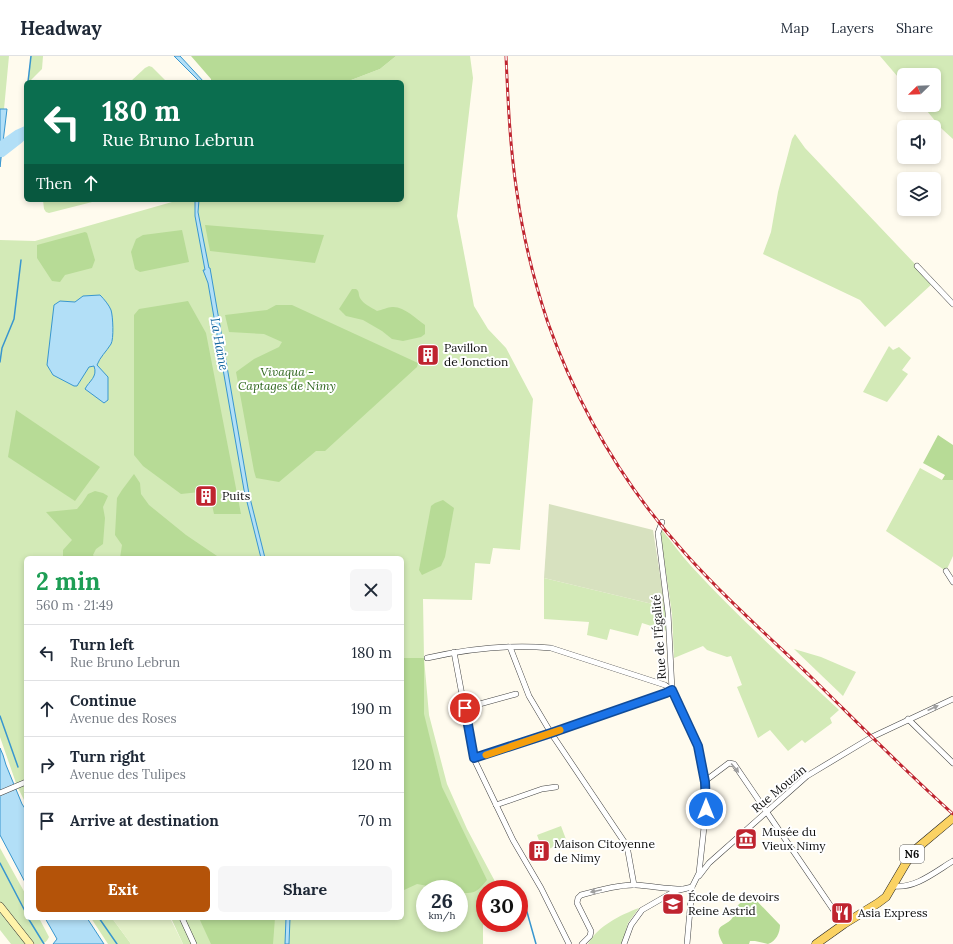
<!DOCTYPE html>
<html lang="en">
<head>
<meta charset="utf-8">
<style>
  :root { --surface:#fff; --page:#f6f6f7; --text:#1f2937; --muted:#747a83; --line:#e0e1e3; --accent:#b45309 }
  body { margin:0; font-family:Lora,serif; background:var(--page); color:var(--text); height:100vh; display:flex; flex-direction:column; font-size:15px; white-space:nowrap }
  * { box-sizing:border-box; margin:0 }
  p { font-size:13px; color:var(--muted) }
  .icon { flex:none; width:22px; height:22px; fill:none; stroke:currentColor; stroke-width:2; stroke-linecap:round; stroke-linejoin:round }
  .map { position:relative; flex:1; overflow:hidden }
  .side { position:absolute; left:24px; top:500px; width:380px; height:364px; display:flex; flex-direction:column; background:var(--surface); border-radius:6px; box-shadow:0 2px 6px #0003 }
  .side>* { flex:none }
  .hud { position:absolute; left:24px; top:24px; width:380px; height:122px; border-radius:6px; box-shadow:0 2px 6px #0003; background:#0b6e4f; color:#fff; overflow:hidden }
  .needle { width:26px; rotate:247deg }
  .tools { position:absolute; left:897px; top:12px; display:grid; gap:8px }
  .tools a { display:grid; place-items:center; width:44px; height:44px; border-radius:6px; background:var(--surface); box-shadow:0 2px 6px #0003; font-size:20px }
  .speed { position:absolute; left:416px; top:824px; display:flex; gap:8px; font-size:20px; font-weight:700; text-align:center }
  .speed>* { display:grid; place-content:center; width:52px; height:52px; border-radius:50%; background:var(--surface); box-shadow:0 2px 6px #0003; line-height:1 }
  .speed small { font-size:10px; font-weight:400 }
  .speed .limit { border:6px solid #d22; background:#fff; color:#111 }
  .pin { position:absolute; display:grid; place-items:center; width:34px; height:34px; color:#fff; margin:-17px; border:2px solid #fff; border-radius:50%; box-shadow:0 1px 4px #0007 }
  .me { position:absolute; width:44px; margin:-22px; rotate:0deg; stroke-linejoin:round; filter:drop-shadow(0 0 3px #0008) }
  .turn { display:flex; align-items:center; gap:14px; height:84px; padding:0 12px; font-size:18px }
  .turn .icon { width:52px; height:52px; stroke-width:2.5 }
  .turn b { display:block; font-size:28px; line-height:34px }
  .then { display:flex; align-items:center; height:38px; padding:0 12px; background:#0003; gap:8px; font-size:15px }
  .round { display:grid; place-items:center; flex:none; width:42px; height:42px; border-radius:6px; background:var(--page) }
  .overview { display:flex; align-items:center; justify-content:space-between; height:68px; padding:0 12px }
  h1 { font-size:24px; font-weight:800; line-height:30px; color:#1e9e55 }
  .action { display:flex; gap:8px; margin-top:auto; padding:8px 12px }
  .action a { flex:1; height:46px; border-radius:6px; background:var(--accent); color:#fff; font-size:16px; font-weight:800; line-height:46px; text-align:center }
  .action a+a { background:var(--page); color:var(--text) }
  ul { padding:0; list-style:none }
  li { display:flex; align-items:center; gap:12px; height:56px; padding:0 12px; border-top:1px solid var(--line) }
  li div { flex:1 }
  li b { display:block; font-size:15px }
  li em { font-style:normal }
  header { display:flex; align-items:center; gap:24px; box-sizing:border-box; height:56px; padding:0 20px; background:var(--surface); border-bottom:1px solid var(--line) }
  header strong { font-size:19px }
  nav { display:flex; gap:22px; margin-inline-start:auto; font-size:14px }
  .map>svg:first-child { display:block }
  .green { fill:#d3eab7; fill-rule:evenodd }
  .forest { fill:#b7db96 }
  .cemetery { fill:#d7e1bf }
  .pitch { fill:#e4f1c9 }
  .water { fill:#b2dff7; stroke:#3896cf }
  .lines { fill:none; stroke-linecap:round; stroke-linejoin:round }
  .stream { stroke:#3896cf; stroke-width:1.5 }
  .river { stroke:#b2dff7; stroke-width:8 }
  .minor-casing { stroke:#414141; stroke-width:6 }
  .secondary-casing { stroke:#303030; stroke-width:8 }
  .primary-casing { stroke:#1f1f1f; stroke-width:9 }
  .minor { stroke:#fff; stroke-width:5 }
  .secondary { stroke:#fff3a9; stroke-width:7 }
  .primary { stroke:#fad263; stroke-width:8 }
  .rail-casing { stroke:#bf242f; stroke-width:3 }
  .rail { stroke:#fff; stroke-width:1.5; stroke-dasharray:4.5; stroke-linecap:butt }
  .oneway { fill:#9f9f9f }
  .route-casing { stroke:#114b97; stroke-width:10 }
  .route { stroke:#1a73e8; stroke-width:7 }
  .slow { stroke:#f59e0b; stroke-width:7 }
  .labels { text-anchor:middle; stroke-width:4; stroke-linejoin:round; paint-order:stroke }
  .shield { fill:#fff; stroke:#565656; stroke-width:1 }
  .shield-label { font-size:11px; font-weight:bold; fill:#0e0e0e }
  .poi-label { font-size:12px; fill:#0e0e0e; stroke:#fff; text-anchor:start }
  .park-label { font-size:12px; font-style:italic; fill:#2e661d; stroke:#fff }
  .street-label { font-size:12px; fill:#0e0e0e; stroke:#fff }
  .water-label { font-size:13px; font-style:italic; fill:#1567a1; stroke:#fff }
</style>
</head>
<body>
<header>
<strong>Headway</strong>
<nav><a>Map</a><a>Layers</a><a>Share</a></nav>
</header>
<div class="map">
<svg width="953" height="888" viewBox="0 0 953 888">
  <rect width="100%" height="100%" fill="#fffbee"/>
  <g class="green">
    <path d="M 0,0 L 9,0 L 4,53 L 0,53 Z"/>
    <path d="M 31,0 L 43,0 L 42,13 L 29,26 L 28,26 Z"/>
    <path d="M 396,0 L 470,0 L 473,22 L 457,160 L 474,250 L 488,273 L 506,292 L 533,343 L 520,494 L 493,492 L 490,508 L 475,507 L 472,544 L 423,543 L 424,602 L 429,659 L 447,728 L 467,773 L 499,833 L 485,833 L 485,848 L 483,850 L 483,888 L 183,888 L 171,862 L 402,862 L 402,502 L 26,502 L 26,748 L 17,730 L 0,681 L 0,184 L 35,185 L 179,144 L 402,144 L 402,26 L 346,26 L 380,13 ZM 425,833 L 459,833 L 459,867 L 425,867 Z"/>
    <path d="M 880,0 L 953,0 L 953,83 L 942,73 L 922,49 L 934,49 L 934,19 L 904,19 L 904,28 Z"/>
    <path d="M 149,10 L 152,11 L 167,26 L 130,26 L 145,12 Z"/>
    <path d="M 795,78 L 805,92 L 933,227 L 885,271 L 860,244 L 763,198 L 771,176 L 778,136 L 792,83 Z"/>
    <path d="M 43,144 L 100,144 L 49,157 L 46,156 L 44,153 Z"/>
    <path d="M 889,290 L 893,294 L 899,291 L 911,302 L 902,314 L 908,318 L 887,346 L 863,336 Z"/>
    <path d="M 920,412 L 942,424 L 953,424 L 953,500 L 946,515 L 886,475 Z"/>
    <path d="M 662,474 C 672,486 681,499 691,510 C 738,561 789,607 839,654 L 830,662 L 832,667 L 805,687 L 802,684 L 788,695 L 770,674 L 758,682 L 737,631 L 742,629 L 731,600 L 727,601 L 707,594 L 703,590 L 674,602 L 672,558 L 660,475 Z"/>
    <path d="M 544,522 L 665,551 L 668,552 L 670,576 L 642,567 L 638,580 L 610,573 L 607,584 L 587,579 L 589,566 L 544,563 Z"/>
    <path d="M 794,593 L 821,601 L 856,616 L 843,640 Z"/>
    <path d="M 561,770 L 567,786 L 543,795 L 537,779 Z"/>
    <path d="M 0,792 L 26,839 L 26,862 L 39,862 L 49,881 C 46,888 42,888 34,888 L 0,846 Z"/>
    <path d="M 639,852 L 628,867 L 622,888 L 588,888 C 598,870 620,859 639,852 Z"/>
    <path d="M 0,855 L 26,888 L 11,888 L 0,874 Z"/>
    <path d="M 91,862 L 112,862 L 131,888 L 108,888 Z"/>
  </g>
  <g class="forest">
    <path d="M 191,0 L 396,0 L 380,13 L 346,26 L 211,26 L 211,23 Z"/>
    <path d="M 205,169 L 324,179 L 315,207 L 210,195 Z"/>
    <path d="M 182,174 L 189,206 L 140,216 L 135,213 L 131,196 L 136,183 L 143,179 Z"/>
    <path d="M 85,176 L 87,177 L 95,204 L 92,212 L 65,219 L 60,226 L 52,225 L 37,202 L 37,189 Z"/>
    <path d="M 352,233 L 356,233 C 360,236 358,238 360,242 C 363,248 371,251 377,255 C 382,254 388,251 392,251 C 404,250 416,263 425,269 L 425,278 L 421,281 L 403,285 L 392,283 L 382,275 L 363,264 L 346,260 L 339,253 Z"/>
    <path d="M 188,245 L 206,277 L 241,458 L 214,458 L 209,435 L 181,438 L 143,410 L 134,399 L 134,259 L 139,253 Z"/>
    <path d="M 276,249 L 292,249 L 418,307 L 417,311 L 325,395 L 316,395 L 279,426 L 256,422 L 254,415 L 236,316 L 254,303 L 279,291 L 282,286 L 264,278 L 229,276 L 225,259 L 267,254 Z"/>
    <path d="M 16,354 L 100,411 L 75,445 L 8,401 Z"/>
    <path d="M 938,379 L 953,389 L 953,424 L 942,424 L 945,419 L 923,407 Z"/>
    <path d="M 134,418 L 140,427 L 141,438 L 149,449 L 186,479 L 220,502 L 120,502 L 122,489 L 115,479 L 117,442 L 122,434 Z"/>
    <path d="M 95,435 L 103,437 L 108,440 L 103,451 L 105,462 L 103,488 L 96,493 L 93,499 L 95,502 L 63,502 L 63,494 L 72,484 L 46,456 L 77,453 L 82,447 L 88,438 Z"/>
    <path d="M 443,444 L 454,452 L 445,501 L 441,510 L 422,519 L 419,514 L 431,450 L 435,447 Z"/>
    <path d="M 402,602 L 424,602 L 424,658 L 442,731 L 487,824 C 478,835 474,839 459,836 L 459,833 L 444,833 L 417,828 L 402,835 Z"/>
    <path d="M 751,841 L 754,842 L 780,869 C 780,877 776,885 768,888 L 755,885 L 750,885 L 749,888 L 723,888 C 711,867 726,872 733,861 C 735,858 735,855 736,852 C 739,846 746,844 751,841 Z"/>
    <path d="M 199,862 L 275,862 L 273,888 L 211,888 Z"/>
  </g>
  <path class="cemetery" d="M 549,448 L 653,474 L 665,551 L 544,522 Z"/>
  <path class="pitch" d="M 112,862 L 170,862 L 183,888 L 131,888 Z"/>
  <g class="water">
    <path d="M 174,0 L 180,0 L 204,26 L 200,26 Z"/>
    <path d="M 0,53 L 7,53 L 0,111 Z"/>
    <path d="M 195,144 L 199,144 L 198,156 L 209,212 L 210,212 L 249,438 L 265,502 L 261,502 L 244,434 L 208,227 L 203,214 L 205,214 L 195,160 Z"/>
    <path d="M 100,239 C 104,243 109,249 111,254 C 113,260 114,283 111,288 C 106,296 100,301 97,309 L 108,321 L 108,344 L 104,347 L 85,333 C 89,325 98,321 94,310 L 89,311 L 77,330 L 74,330 L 53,319 L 47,309 L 54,249 L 60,245 L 75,246 L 83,240 Z"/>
    <path d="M 0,692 L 3,699 L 6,709 L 22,748 L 26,754 L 26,828 L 0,779 Z"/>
    <path d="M 45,862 L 87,862 L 104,888 L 53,888 L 57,883 Z"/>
    <path d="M 286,862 L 290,862 L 289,888 L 285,888 Z"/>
  </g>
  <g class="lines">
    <g class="stream">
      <path d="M 28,26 L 31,0"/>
      <path d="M 0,306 L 2,292 L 14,263 L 21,204"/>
      <path d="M 0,660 L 18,711"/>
      <path d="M 0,807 L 26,857"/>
      <path d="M 519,848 L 524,852 L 527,856 L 536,888"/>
      <path d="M 28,862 L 44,888"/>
      <path d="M 99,862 L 117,888"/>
    </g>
    <g class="river">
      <path d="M 0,90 L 17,78 L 26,74"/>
      <path d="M 0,97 L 2,97 L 20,83 L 26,77"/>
    </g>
    <g class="minor-casing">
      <g id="minor">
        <path d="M 917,210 L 953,248"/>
        <path d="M 662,466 L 658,477 L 668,557 L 672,634 L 698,690 L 706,738 L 706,753 L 699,817 L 692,831 L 687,888"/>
        <path d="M 946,515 L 953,526"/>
        <path d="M 510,591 L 529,640 L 551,677 L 627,790 L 634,829"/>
        <path d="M 454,596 L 474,703 L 513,784 L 541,832 L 569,888"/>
        <path d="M 427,602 C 468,593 510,588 551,592 L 665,629 L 672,634"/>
        <path d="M 465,652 L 516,638"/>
        <path d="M 908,663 L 953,707"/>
        <path d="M 474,703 L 551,677 L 666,637 L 672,634"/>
        <path d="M 705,725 L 729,707 L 734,708 L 843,868"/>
        <path d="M 0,737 L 26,726"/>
        <path d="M 496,749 L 542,733 L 556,731"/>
        <path d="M 699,820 L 709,807 L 807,720 L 872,681 L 953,643"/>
        <path d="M 893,830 C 915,833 935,816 953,805"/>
        <path d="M 182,862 L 194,888"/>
        <path d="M 582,888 L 590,880 L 591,875 L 577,847 L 578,842 L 581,839 C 595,835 622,828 636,829 C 652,830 667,833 682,833"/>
        <path d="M 624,888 L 631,869 L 642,854 L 675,835 L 692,831"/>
      </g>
    </g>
    <g class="secondary-casing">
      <path id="secondary" d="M 0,850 L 30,888"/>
    </g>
    <g class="primary-casing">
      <path id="primary" d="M 816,888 L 844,868 L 878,847 L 886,841 L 906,807 L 916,793 L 953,762"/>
    </g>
    <use href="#minor" class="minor"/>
    <use href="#secondary" class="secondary"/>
    <use href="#primary" class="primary"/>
    <g class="rail-casing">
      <path id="rail" d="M 506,0 C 508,46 510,92 517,137 C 523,181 534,225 548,267 C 578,351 624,429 683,495 C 723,540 768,580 811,621 C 858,667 904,714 953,758"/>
    </g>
    <use href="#rail" class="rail"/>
  </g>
  <defs><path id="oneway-solid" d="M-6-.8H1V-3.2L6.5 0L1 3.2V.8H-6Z"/></defs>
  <g class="oneway">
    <use href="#oneway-solid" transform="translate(933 652) rotate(-25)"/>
    <use href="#oneway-solid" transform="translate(735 712) rotate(50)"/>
    <use href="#oneway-solid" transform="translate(596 835) rotate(168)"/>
  </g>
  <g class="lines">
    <g class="route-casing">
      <path id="route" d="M 465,652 L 474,702 L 551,677 L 666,637 L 672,634 L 698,690 L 705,726 L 706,753"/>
    </g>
    <use href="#route" class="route"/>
    <path class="slow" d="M 486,699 L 560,674"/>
  </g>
  <defs>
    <g id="building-square" transform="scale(1.15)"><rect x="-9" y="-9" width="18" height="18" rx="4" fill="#bf242f" stroke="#fff"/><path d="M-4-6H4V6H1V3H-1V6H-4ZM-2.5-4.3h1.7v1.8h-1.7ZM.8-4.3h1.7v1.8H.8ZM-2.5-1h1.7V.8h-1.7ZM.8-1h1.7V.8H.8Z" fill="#fff"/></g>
    <g id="museum-square" transform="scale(1.15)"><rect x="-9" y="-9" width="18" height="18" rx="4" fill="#bf242f" stroke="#fff"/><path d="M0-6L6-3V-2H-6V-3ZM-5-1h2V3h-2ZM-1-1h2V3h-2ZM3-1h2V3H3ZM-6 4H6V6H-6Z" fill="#fff"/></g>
    <g id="school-square" transform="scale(1.15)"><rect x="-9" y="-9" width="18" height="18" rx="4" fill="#bf242f" stroke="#fff"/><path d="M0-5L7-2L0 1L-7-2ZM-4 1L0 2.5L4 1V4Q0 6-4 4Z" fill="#fff"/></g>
    <g id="restaurant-square" transform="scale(1.15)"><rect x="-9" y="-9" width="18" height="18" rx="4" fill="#bf242f" stroke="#fff"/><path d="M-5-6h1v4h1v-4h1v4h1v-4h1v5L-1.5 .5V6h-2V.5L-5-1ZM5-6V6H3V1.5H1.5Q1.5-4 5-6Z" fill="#fff"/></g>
  </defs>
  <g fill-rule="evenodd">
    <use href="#building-square" x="428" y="299"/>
    <use href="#building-square" x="206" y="440"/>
    <use href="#museum-square" x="746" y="783"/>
    <use href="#building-square" x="539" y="795"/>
    <use href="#school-square" x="673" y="848"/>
    <use href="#restaurant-square" x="842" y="857"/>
  </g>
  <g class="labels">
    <rect class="shield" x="900" y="789" width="24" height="18" rx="3"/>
    <g class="shield-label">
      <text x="912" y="802">N6</text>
    </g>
    <g class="poi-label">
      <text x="444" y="296">Pavillon<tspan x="444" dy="14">de Jonction</tspan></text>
      <text x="222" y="444">Puits</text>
      <text x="762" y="780">Musée du<tspan x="762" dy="14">Vieux Nimy</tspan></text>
      <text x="554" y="792">Maison Citoyenne<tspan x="554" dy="14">de Nimy</tspan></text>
      <text x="688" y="845">École de devoirs<tspan x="688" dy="14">Reine Astrid</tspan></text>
      <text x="858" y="861">Asia Express</text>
    </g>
    <g class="park-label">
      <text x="287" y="320">Vivaqua -<tspan x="287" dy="14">Captages de Nimy</tspan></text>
    </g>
    <g class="street-label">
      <text transform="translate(659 581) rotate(-94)" y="4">Rue de l'Égalité</text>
      <text transform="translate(779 733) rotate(-40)" y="4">Rue Mouzin</text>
    </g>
    <g class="water-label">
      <text transform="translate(220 288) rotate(80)" y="5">La Haine</text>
    </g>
  </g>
</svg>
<div class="tools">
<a><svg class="needle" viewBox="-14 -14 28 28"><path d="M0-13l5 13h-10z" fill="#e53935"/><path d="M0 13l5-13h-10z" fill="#747a83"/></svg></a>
<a><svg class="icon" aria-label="sound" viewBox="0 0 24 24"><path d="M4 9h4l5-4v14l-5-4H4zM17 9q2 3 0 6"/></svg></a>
<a><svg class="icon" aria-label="layers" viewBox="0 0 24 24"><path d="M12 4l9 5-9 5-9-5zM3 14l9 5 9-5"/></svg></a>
</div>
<div class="speed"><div>26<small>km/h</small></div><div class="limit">30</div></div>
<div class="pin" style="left:465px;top:652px;background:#d93025"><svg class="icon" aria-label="arrive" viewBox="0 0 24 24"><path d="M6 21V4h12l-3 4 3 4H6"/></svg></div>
<svg class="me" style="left:706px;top:753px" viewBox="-20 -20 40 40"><circle r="17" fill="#1a73e8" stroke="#fff" stroke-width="3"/><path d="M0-11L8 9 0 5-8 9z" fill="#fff"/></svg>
<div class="hud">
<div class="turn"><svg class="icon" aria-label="left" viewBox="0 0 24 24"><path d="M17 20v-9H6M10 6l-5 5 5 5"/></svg><div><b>180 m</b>Rue Bruno Lebrun</div></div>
<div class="then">Then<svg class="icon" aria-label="ahead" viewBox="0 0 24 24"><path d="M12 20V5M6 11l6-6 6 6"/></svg></div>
</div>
<section class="side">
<div class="overview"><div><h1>2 min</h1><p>560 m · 21:49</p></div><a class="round"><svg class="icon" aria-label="close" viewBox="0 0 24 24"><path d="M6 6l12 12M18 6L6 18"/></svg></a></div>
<ul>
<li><svg class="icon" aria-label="left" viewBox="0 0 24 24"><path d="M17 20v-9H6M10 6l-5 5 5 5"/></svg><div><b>Turn left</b><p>Rue Bruno Lebrun</p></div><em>180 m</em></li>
<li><svg class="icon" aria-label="ahead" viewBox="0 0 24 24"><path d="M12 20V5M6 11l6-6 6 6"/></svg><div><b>Continue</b><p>Avenue des Roses</p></div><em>190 m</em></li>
<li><svg class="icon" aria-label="right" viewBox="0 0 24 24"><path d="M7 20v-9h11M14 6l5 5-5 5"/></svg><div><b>Turn right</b><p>Avenue des Tulipes</p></div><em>120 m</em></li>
<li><svg class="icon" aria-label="arrive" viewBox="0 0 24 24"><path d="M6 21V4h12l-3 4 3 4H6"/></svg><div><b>Arrive at destination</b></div><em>70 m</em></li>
</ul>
<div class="action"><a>Exit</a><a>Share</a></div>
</section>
</div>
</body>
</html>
